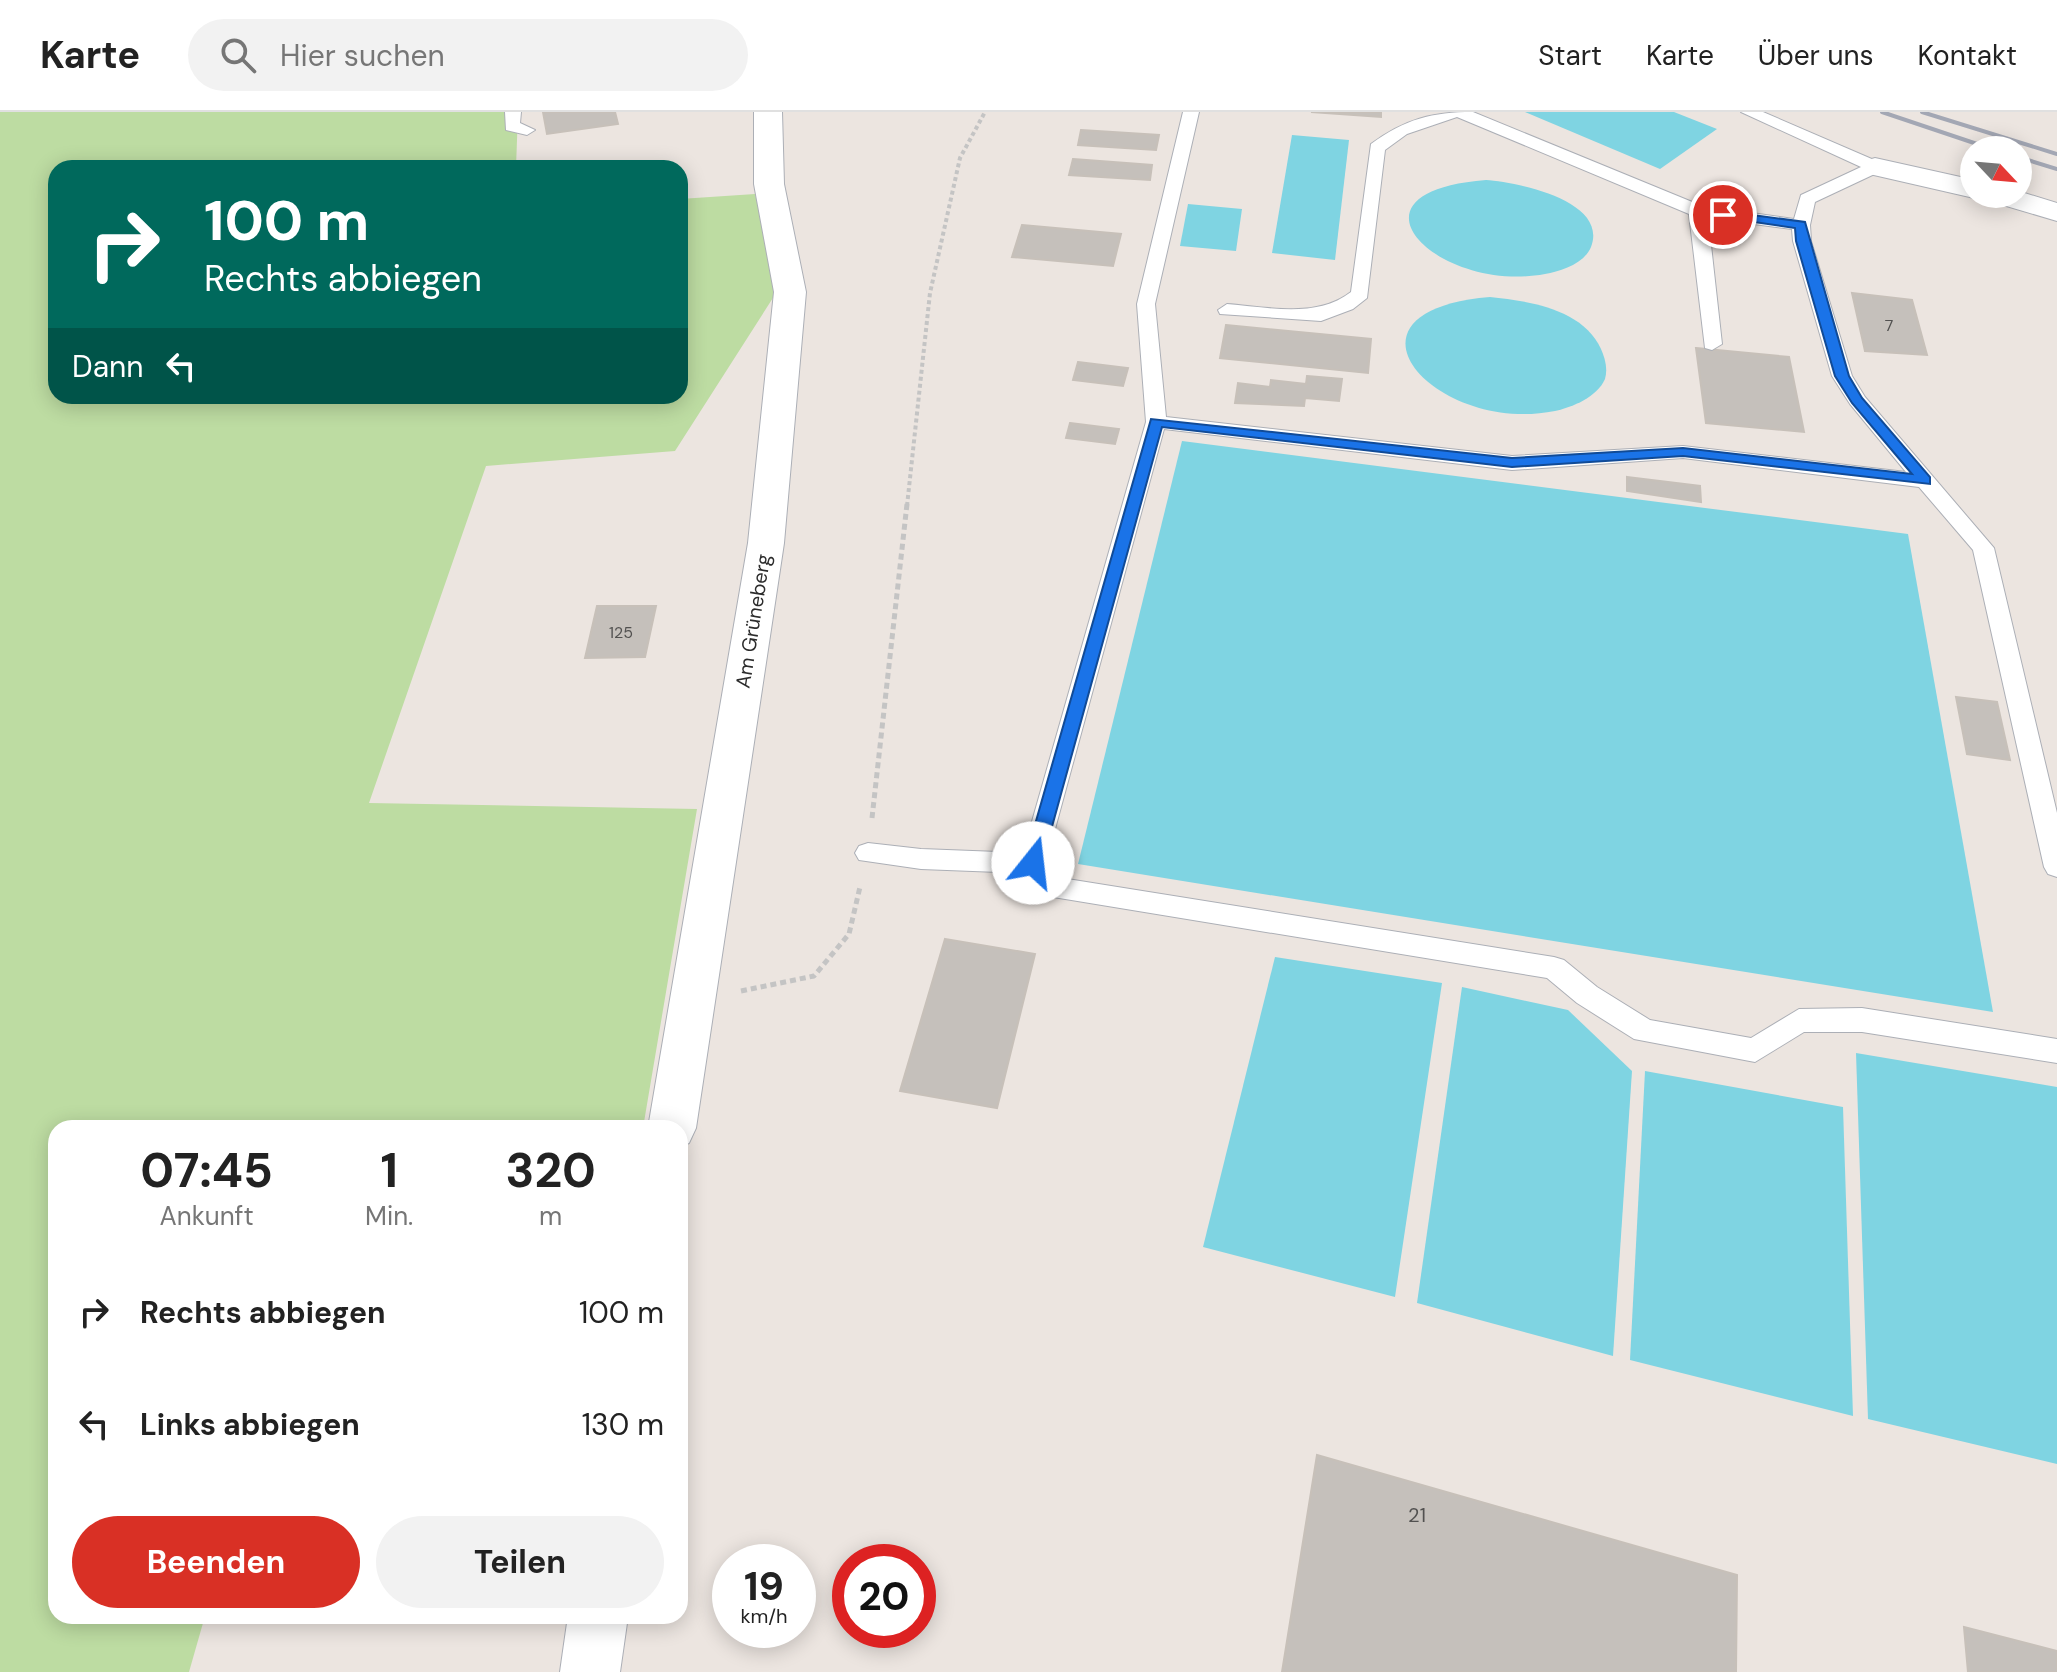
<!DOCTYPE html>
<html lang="de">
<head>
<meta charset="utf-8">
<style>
  :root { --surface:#fff; --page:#f2f2f2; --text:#222; --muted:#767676; --line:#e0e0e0; --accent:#d93025 }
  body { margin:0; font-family:"DM Sans",sans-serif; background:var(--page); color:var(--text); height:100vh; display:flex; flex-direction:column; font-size:30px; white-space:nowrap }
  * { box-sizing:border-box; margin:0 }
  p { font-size:26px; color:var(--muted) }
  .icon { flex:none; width:44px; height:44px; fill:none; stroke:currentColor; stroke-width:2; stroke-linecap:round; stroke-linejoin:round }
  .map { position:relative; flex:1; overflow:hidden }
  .sheet { position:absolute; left:48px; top:1008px; width:640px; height:504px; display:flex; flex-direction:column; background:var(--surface); border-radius:24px; box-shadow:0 4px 20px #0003 }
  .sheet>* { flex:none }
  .banner { position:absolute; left:48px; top:48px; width:640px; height:244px; border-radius:24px; box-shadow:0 4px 20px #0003; background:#00695c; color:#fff; overflow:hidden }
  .needle { width:52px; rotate:116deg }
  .tools { position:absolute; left:1960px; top:24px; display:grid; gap:16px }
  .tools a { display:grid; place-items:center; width:72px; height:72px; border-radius:50%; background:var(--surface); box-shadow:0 4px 20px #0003; font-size:40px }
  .speed { position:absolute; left:712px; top:1432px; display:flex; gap:16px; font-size:40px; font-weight:700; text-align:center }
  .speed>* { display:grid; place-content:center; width:104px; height:104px; border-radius:50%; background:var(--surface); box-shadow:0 4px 20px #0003; line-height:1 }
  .speed small { font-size:20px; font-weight:400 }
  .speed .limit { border:12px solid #d22; background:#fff; color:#111 }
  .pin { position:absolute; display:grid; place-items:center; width:68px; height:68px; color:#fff; margin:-34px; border:4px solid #fff; border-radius:50%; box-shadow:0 2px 8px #0007 }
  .me { position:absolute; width:88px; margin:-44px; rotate:16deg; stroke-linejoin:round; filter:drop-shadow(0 0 6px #0008) }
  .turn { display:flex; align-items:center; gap:28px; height:168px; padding:0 24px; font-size:36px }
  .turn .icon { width:104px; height:104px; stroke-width:2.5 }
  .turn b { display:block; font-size:56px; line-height:68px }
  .then { display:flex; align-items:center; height:76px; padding:0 24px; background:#0003; gap:16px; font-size:30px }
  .eta { display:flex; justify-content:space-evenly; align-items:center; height:136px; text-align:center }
  .eta b { font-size:48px; font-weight:700; line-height:56px }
  .action { display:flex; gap:16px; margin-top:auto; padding:16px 24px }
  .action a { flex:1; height:92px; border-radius:48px; background:var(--accent); color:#fff; font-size:32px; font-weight:700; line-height:92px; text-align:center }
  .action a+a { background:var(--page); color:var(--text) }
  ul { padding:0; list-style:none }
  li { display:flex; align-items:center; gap:24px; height:112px; padding:0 24px }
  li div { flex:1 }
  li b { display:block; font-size:30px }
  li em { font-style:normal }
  header { display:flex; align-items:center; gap:48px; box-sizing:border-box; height:112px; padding:0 40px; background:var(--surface); border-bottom:2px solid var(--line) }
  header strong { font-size:38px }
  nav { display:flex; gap:44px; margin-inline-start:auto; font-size:28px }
  .search { width:560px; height:72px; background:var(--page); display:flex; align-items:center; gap:20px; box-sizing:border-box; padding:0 28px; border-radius:44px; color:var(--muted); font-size:30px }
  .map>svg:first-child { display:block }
  .green { fill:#bddca2 }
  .water { fill:#7fd4e2 }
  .building { fill:#c5c0bb; stroke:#c7c0b9; stroke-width:2 }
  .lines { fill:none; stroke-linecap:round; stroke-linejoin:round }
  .lane-casing { stroke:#acafb6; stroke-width:2 }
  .street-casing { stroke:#acafb6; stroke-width:2 }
  .path-far1 { stroke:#c4c4c4; stroke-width:4; stroke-dasharray:4 3; stroke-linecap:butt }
  .path { stroke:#c4c4c4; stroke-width:5; stroke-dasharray:6 4; stroke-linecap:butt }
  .lane { fill:#fff; fill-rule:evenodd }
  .street { fill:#fff; fill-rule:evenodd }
  .rail { stroke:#a3a7b4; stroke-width:4 }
  .route { fill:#1a73e8; stroke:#114b97; stroke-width:2 }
  .labels { text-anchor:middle; stroke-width:7; stroke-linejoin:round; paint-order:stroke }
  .number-label { font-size:16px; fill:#525150 }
  .street-label { font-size:20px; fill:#2c2c2c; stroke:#fff }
  .near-number-label { font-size:20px; fill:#525150 }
</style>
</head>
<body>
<header>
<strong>Karte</strong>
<div class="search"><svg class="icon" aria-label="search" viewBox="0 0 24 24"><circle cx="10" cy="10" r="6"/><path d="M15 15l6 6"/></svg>Hier suchen</div>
<nav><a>Start</a><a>Karte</a><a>Über uns</a><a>Kontakt</a></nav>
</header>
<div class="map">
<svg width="2057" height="1560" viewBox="0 0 2057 1560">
  <rect width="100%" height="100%" fill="#ece5e0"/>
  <path class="green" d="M 0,0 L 518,0 L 516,56 L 56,56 L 56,284 L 680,284 L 680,87 L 755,82 L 778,178 L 675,339 L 486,354 L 369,691 L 697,697 L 643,1016 L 56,1016 L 56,1504 L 205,1504 L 189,1560 L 0,1560 Z"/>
  <g class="water">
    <path d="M 1525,0 L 1674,0 L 1717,17 L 1660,57 Z"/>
    <path d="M 1292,23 L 1349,28 L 1335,148 L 1272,141 Z"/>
    <path d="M 1486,68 C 1515,70 1609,88 1591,135 C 1584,152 1561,159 1545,162 C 1439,182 1332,80 1486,68 Z"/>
    <path d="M 1188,92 L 1242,97 L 1236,139 L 1180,134 Z"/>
    <path d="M 1490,185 C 1529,189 1583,197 1601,237 C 1605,246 1608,257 1605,267 C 1597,285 1573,295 1555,299 C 1435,323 1323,199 1490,185 Z"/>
    <path d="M 1182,329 L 1908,422 L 1993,900 L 1078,752 Z"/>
    <path d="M 1275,845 L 1442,871 L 1395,1185 L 1203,1135 Z"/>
    <path d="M 1462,875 L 1568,898 L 1632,959 L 1613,1244 L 1417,1191 Z"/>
    <path d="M 1856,941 L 2057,975 L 2057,1352 L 1868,1307 Z"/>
    <path d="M 1645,959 L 1843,995 L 1853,1304 L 1630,1248 Z"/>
  </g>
  <g class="building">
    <path d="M 543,0 L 615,0 L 618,12 L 547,22 Z"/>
    <path d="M 1311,0 L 1381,0 L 1381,5 Z"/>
    <path d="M 1081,18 L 1159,23 L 1156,38 L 1078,33 Z"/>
    <path d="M 1073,47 L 1152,53 L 1150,68 L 1069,63 Z"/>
    <path d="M 1022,113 L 1121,122 L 1113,154 L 1012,145 Z"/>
    <path d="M 1852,181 L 1912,188 L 1927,243 L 1865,239 Z"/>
    <path d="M 1226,213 L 1371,227 L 1368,261 L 1220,246 Z"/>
    <path d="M 1696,236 L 1789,245 L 1804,320 L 1706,311 Z"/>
    <path d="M 1078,250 L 1128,256 L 1123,274 L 1073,268 Z"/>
    <path d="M 1307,264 L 1342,267 L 1339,289 L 1305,286 L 1304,294 L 1235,291 L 1238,271 L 1270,275 L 1271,268 L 1306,272 Z"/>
    <path d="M 1070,311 L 1119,317 L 1115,332 L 1066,326 Z"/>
    <path d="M 1627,365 L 1700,374 L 1701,390 L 1627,379 Z"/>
    <path d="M 597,494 L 656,494 L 645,545 L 585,546 Z"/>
    <path d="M 1956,585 L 1997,590 L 2010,648 L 1967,642 Z"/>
    <path d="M 945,827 L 1035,842 L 997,996 L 900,979 Z"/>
    <path d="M 1317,1343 L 1737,1463 L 1736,1560 L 1282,1560 Z"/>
    <path d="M 1964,1515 L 2057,1539 L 2057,1560 L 1968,1560 Z"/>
  </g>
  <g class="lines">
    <g class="lane-casing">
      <g id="lane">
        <path d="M 505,0 L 521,0 L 520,11 L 535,18 L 527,23 L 506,18 Z"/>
        <path d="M 1183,0 L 1199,0 L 1155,192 L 1166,305 L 1512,344 L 1683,334 L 1906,360 L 1850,292 L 1832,264 L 1793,129 L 1792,117 L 1708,106 L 1722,232 L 1712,238 L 1705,236 L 1689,102 L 1457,5 L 1407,22 L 1385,38 L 1367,186 L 1353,197 L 1321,209 L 1220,202 L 1218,198 L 1227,192 C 1268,195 1316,207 1351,180 L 1371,32 C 1405,7 1432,0 1473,0 L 1702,94 L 1794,107 L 1801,83 L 1861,55 L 1741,0 L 1763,0 L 1881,51 L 1884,55 L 1881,59 L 1815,90 L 1810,113 L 1811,129 L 1852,264 L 1865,285 L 1994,436 L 2057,701 L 2057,765 L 2048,762 L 2044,755 L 1973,438 L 1919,375 L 1683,346 L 1512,358 L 1164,317 L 1046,750 L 1055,765 L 1554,845 L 1564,848 L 1597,875 L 1650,908 L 1751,926 L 1799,897 L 1862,896 L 2057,927 L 2057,951 L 1862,920 L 1804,920 L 1755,950 L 1634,927 L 1577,891 L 1547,866 L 1047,784 L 1038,781 L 1026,761 L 921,757 L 859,748 L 855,741 L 859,734 L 868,731 L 921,737 L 1023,741 L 1146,310 L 1137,192 Z"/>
      </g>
    </g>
    <g class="street-casing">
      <g id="street">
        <path d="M 754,0 L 782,0 L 784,72 L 806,180 L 784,431 L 696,1016 L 689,1031 L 680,1035 L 680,1016 L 648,1016 L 748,431 L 774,180 L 754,72 Z"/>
        <path d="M 1875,46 L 1974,68 L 1974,82 L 2018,82 L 2018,79 L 2057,91 L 2057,109 L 1986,88 L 1982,84 L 1974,86 L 1865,61 L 1861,55 L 1865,49 Z"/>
        <path d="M 568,1504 L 628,1504 L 620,1560 L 560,1560 Z"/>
      </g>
    </g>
    <path class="path-far1" d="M 907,394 L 930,181 L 960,46 L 985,0"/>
    <g class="path">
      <path d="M 872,706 L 907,392"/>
      <path d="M 741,879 L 814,864 L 849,822 L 860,775"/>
    </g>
    <use href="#lane" class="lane"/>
    <use href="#street" class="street"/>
    <g class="rail">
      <path d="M 1882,0 L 1995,38"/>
      <path d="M 1922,0 L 2057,42"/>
      <path d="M 2018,45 L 2057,57"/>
    </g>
  </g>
  <path class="route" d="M 1723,99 L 1805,110 L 1849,264 L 1862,286 L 1930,365 L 1930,372 L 1683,344 L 1512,355 L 1162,315 L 1042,751 L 1033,758 L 1027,756 L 1024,751 L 1151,307 L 1512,346 L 1683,336 L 1912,362 L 1852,291 L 1835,264 L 1796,129 L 1795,116 L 1719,105 L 1719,100 Z"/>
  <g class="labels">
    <g class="number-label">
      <text x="1889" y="219">7</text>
      <text x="621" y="526">125</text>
    </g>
    <g class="street-label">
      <text transform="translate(753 509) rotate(-81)" y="7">Am Grüneberg</text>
    </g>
    <g class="near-number-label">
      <text x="1417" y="1410">21</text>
    </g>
  </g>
</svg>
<div class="tools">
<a><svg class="needle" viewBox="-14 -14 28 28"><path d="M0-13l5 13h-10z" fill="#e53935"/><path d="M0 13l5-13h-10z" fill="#767676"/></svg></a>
</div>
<div class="speed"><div>19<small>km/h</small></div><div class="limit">20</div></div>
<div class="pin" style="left:1723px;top:103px;background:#d93025"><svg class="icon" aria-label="arrive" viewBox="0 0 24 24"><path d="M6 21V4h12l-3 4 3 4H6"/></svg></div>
<svg class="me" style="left:1033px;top:751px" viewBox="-20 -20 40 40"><circle r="19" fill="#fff"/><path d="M0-13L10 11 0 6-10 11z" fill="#1a73e8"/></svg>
<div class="banner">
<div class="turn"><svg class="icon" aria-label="right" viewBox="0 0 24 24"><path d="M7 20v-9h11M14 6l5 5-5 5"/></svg><div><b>100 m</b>Rechts abbiegen</div></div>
<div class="then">Dann<svg class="icon" aria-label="left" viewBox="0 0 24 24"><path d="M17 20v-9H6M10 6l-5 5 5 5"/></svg></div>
</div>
<section class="sheet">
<div class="eta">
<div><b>07:45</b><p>Ankunft</p></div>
<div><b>1</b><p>Min.</p></div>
<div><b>320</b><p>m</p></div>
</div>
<ul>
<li><svg class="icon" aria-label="right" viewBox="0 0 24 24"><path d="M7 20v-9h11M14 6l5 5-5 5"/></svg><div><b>Rechts abbiegen</b></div><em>100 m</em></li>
<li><svg class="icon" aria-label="left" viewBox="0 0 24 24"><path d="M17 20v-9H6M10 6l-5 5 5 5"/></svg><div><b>Links abbiegen</b></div><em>130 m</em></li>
</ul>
<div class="action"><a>Beenden</a><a>Teilen</a></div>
</section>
</div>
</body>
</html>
